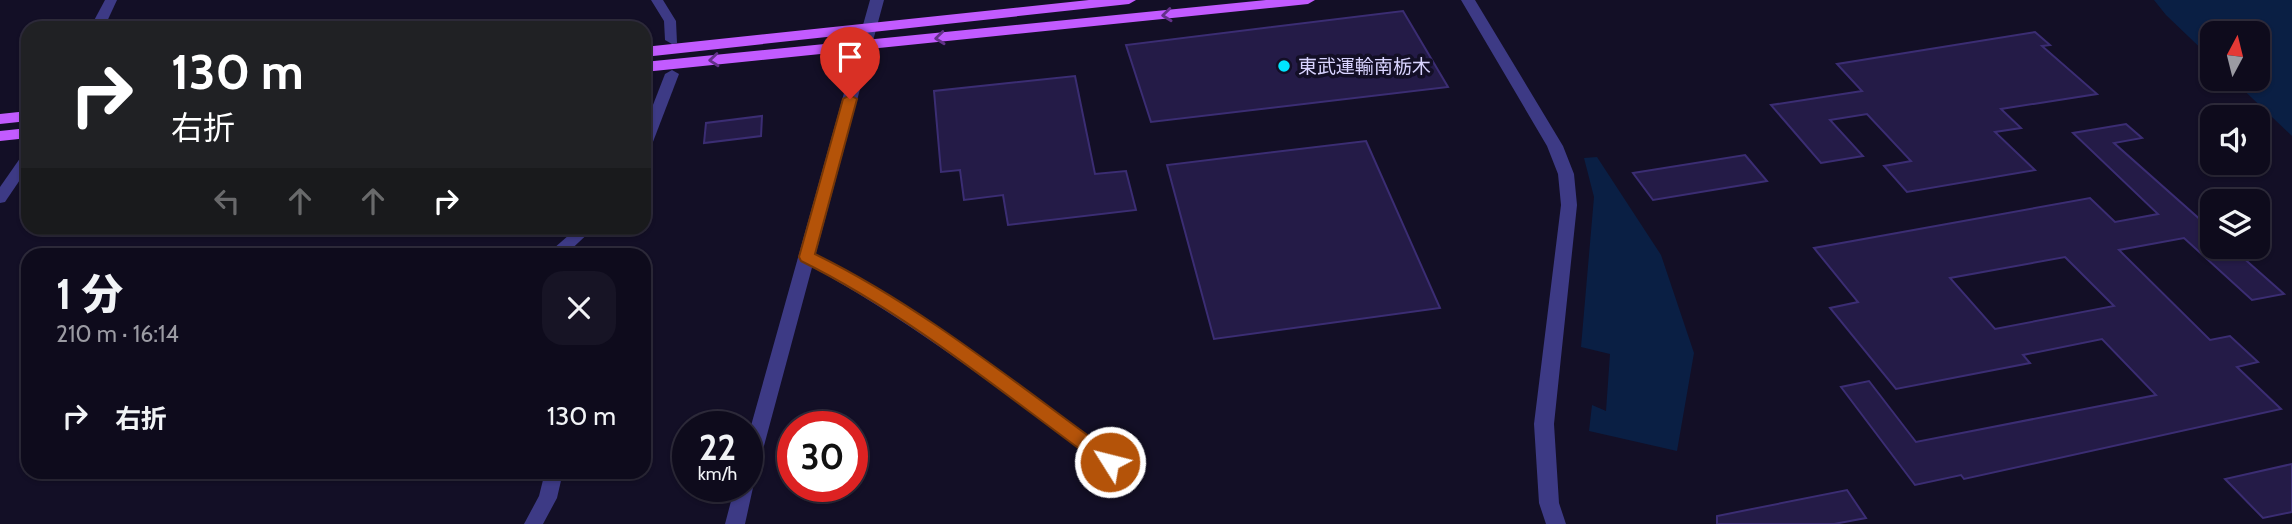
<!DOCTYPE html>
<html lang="ja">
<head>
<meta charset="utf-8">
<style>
  :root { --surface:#0e0b1c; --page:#171425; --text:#f1f3f6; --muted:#9b9ba3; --line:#2e2b3b }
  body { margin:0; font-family:Cabin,"Noto Sans JP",sans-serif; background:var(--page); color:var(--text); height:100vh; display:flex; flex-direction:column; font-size:26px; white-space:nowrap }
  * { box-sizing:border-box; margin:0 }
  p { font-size:23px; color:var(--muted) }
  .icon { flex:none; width:38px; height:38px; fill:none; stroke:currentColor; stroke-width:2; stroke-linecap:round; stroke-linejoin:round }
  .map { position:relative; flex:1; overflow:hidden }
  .details { position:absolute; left:21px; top:248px; width:630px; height:231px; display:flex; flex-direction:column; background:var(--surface); border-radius:21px; box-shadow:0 2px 5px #0004,0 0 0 2px var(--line) }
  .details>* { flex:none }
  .top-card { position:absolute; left:21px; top:21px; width:630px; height:214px; border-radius:21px; box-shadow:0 2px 5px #0004,0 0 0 2px var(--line); background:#202124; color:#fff; overflow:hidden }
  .needle { width:46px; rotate:7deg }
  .fabs { position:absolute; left:2200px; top:21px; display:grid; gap:14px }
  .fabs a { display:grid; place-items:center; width:70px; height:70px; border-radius:14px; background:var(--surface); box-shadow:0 2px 5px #0004,0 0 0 2px var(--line); font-size:35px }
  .speed { position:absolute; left:672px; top:411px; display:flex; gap:14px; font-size:35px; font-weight:700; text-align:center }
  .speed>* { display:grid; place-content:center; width:91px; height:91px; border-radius:50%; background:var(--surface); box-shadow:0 2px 5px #0004,0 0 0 2px var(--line); line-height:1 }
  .speed small { font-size:18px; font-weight:400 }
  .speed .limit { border:10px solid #d22; background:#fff; color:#111 }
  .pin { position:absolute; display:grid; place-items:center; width:60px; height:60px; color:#fff; margin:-72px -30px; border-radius:50% 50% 50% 0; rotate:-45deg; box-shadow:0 0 7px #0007 }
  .pin .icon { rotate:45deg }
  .me { position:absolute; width:77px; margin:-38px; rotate:306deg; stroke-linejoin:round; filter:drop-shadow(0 0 5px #0008) }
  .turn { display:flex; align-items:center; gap:24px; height:147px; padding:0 35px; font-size:32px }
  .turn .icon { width:91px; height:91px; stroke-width:2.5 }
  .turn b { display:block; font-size:49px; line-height:60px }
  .lanes { display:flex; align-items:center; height:66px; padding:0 35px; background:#0003; justify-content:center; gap:35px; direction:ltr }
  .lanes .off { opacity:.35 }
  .round { display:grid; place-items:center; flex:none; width:74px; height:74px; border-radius:21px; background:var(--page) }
  .overview { display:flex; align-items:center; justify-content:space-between; height:119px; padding:0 35px }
  h1 { font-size:42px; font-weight:800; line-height:52px }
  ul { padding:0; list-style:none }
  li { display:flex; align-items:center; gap:21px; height:98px; padding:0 35px }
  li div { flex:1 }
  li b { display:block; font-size:26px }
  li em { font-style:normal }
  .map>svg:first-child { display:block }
  .water { fill:#0a1f44 }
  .building { fill:#241b47; stroke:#3b2d73; stroke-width:2; fill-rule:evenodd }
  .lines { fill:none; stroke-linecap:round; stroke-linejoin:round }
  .minor { fill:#3d3a85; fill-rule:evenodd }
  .tertiary { fill:#3d3a85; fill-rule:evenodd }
  .primary { fill:#c25bff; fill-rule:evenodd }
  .oneway { stroke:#623188 }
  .route { fill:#b45309; stroke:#753606; stroke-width:2 }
  .poi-dot { fill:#00e5ff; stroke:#130f26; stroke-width:2.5 }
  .labels { text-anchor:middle; stroke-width:7; stroke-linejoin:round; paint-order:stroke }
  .poi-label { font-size:19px; fill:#d9d4ff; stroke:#130f26; text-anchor:start }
</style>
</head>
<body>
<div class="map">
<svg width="2292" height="524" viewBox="0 0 2292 524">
  <rect width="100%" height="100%" fill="#130f26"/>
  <g class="water">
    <path d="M 2154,0 L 2292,0 L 2292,136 L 2232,79 L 2258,79 L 2258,33 L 2212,33 L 2212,59 L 2166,15 Z"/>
    <path d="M 1597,157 L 1661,255 L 1694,353 L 1677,451 L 1589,431 L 1592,405 L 1606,411 L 1610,354 L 1581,347 L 1594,197 L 1584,158 Z"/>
  </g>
  <g class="building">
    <path d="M 1403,11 L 1448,87 L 1151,122 L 1126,45 Z"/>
    <path d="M 2035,32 L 2050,45 L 2042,46 L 2097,94 L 2001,109 L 2021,128 L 1995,132 L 2035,170 L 1907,192 L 1884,166 L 1911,161 L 1867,114 L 1830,120 L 1863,156 L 1821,163 L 1771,105 L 1862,91 L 1837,64 Z"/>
    <path d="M 1075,76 L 1095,174 L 1126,171 L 1136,210 L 1008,225 L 1003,195 L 964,200 L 960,170 L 941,172 L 934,91 Z"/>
    <path d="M 762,116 L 761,136 L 704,143 L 706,123 Z"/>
    <path d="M 2126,124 L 2142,138 L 2114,143 L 2212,230 L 2212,247 L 2231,247 L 2284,294 L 2252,300 L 2184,238 L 2119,250 L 2210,340 L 2230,336 L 2258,362 L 2237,367 L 2281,409 L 1964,479 L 1961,475 L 1915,485 L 1841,387 L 1869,381 L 1916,442 L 2156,395 L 2102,339 L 2023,355 L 2030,363 L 1896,389 L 1830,308 L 1858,302 L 1814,248 L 2090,198 L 2115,222 L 2158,214 L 2073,133 ZM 2065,257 L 2114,306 L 1995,329 L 1950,278 Z"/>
    <path d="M 1366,141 L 1440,308 L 1214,339 L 1167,165 Z"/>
    <path d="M 1745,155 L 1767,181 L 1653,200 L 1633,173 Z"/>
    <path d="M 2292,464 L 2292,512 L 2263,518 L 2225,479 Z"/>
    <path d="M 1847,490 L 1866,518 L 1834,524 L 1717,524 L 1717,516 Z"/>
  </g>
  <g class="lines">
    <g class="minor">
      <path d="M 105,0 L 117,0 L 104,28 L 90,28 Z"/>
      <path d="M 651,0 L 663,0 L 676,21 L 677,43 L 672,44 L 665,40 L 664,21 Z"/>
      <path d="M 672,70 L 679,74 L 651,147 L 644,152 L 644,128 L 665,74 Z"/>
      <path d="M 28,152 L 28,168 L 5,202 L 0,203 L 0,187 L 23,154 Z"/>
      <path d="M 577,228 L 594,228 L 564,256 L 545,256 Z"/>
      <path d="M 807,251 L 853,274 L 930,322 L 1116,457 L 1119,462 L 1116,467 L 1110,470 L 1104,467 C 1005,394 910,319 801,261 L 799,257 L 801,253 Z"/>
      <path d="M 545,472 L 563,472 L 557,498 L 543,524 L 524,524 L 539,496 Z"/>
    </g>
    <g class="tertiary">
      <path d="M 870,0 L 884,0 L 754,483 L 745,524 L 725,524 L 735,486 L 747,486 L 747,440 Z"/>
      <path d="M 1461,0 L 1475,0 L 1563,146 L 1574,174 L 1577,205 L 1554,424 L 1559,503 L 1566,524 L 1546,524 L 1539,503 L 1534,424 L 1561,205 L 1558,174 L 1547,146 Z"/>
    </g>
    <g class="primary">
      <path d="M 1089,0 L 1136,0 L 1129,4 L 644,57 L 644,47 Z"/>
      <path d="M 1266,0 L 1315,0 L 1308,4 L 644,72 L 644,62 Z"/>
      <path d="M 28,111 L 28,121 L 0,124 L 0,114 Z"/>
      <path d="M 28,128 L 28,138 L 0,141 L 0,131 Z"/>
    </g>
  </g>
  <defs><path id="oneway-chevron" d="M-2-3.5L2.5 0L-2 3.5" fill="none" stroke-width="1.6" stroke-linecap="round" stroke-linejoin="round" transform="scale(1.75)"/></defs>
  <g class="oneway">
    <use href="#oneway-chevron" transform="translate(1167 15) rotate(174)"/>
    <use href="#oneway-chevron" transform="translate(940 38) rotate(174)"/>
    <use href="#oneway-chevron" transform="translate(714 60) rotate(175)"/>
  </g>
  <path class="route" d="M 850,95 L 857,99 L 815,254 C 923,307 1019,386 1116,456 L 1119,462 L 1116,467 L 1110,469 L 1104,467 C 1006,396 910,315 801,261 L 799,257 L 843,99 Z"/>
  <circle class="poi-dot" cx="1284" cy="66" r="7"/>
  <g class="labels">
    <g class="poi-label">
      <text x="1298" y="73">東武運輸南栃木</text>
    </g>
  </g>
</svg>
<div class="fabs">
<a><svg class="needle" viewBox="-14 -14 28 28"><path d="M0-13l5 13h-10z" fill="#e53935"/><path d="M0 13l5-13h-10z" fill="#9b9ba3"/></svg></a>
<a><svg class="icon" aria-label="sound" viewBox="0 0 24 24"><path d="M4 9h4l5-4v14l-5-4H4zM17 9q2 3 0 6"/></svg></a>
<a><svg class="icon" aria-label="layers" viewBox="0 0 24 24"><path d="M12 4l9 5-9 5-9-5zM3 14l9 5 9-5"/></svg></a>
</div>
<div class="speed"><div>22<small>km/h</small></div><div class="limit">30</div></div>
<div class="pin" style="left:850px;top:99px;background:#d93025"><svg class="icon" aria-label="arrive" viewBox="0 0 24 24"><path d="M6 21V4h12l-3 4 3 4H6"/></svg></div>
<svg class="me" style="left:1110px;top:462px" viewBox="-20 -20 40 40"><circle r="17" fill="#b45309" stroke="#fff" stroke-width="3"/><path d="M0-11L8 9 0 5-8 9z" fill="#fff"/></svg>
<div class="top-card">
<div class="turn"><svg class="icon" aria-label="right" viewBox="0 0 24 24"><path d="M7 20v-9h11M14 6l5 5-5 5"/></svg><div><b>130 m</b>右折</div></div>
<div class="lanes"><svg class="icon off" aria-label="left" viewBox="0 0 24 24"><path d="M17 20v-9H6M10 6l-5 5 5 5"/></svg><svg class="icon off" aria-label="ahead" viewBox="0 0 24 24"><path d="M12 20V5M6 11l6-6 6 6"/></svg><svg class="icon off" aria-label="ahead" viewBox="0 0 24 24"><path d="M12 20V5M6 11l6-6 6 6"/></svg><svg class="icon" aria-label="right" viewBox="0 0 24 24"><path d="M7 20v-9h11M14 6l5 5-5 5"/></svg></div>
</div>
<section class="details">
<div class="overview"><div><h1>1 分</h1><p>210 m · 16:14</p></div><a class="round"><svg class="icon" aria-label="close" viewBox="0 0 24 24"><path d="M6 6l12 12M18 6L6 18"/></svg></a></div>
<ul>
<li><svg class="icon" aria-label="right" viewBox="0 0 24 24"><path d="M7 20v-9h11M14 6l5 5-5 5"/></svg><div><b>右折</b></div><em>130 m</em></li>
</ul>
</section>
</div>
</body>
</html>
